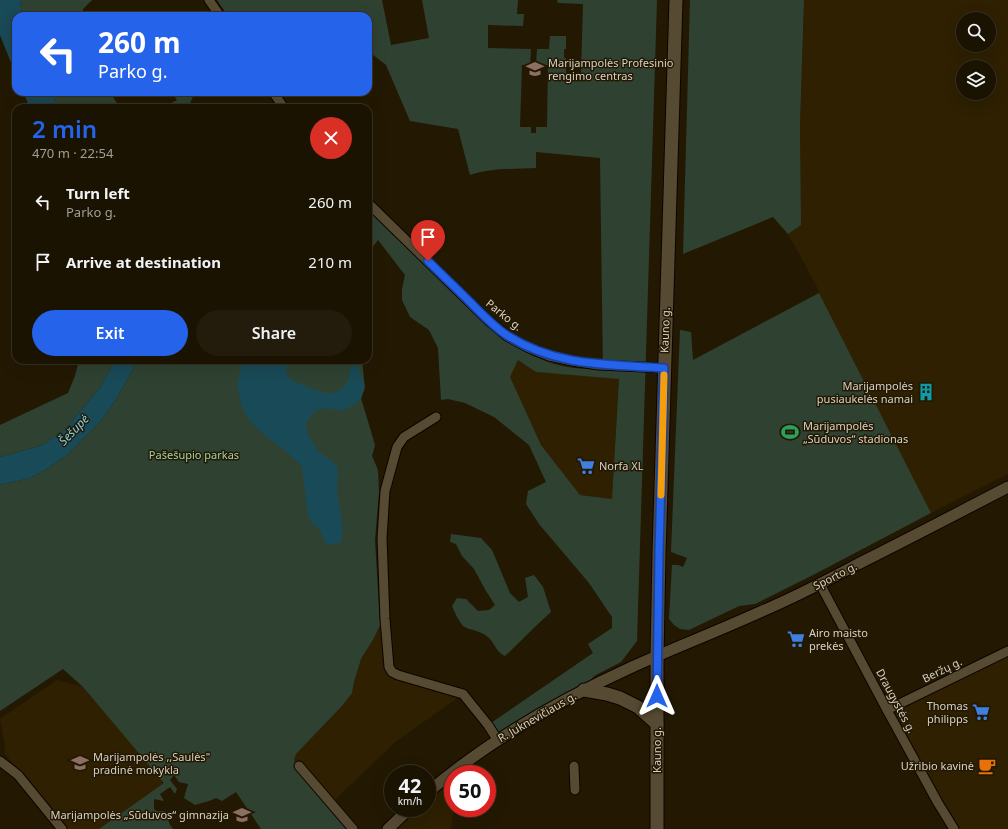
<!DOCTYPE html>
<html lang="en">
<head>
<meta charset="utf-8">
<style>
  :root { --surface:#1a1302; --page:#231c0c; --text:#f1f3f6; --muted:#9f9e99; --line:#383224; --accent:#2563eb }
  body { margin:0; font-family:"Noto Sans",sans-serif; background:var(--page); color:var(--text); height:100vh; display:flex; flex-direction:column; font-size:15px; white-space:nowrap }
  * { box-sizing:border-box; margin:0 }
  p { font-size:13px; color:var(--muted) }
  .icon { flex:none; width:22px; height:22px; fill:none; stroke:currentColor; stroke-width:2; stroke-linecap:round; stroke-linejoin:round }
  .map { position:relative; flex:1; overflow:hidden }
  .panel { position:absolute; left:12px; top:104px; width:360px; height:260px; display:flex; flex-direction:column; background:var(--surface); border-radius:12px; box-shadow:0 4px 16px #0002,0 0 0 1px var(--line) }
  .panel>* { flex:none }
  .hud { position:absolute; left:12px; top:12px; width:360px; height:84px; border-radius:12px; box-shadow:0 4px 16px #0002,0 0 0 1px var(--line); background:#2563eb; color:#fff; overflow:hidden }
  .tools { position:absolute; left:956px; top:12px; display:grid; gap:8px }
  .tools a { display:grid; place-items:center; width:40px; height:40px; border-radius:50%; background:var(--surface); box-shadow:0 4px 16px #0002,0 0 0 1px var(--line); font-size:20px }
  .speed { position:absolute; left:384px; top:765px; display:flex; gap:8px; font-size:20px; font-weight:700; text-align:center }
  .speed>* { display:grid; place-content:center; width:52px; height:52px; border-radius:50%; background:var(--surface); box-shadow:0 4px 16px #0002,0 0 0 1px var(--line); line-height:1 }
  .speed small { font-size:10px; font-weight:400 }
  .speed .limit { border:6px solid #d22; background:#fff; color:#111 }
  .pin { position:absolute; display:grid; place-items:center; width:34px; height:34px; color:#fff; margin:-41px -17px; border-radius:50% 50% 50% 0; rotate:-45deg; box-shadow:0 0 4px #0007 }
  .pin .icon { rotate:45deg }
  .me { position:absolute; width:44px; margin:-22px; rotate:0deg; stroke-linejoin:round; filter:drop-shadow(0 0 3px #0008) }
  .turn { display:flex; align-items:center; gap:14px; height:84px; padding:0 20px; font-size:18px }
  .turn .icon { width:52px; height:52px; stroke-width:2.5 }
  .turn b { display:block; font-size:28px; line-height:34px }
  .round { display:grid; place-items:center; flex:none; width:42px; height:42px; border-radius:21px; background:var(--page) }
  .summary { display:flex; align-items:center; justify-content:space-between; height:68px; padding:0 20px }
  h1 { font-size:24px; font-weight:600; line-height:30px; color:var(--accent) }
  .button { display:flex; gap:8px; margin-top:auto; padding:8px 20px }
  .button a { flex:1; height:46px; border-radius:24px; background:var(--accent); color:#fff; font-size:16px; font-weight:600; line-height:46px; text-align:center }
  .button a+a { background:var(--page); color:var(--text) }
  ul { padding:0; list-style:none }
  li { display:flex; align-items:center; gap:12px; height:60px; padding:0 20px }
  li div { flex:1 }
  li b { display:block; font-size:15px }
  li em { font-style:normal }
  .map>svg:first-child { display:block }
  .built { fill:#2e2001; fill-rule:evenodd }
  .green { fill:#2f4232; fill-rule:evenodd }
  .water { fill:#194a57 }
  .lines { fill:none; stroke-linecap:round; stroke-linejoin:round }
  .minor-casing { stroke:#0c0400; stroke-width:11 }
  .tertiary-casing { stroke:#0c0400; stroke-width:13 }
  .secondary-casing { stroke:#0c0400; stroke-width:15 }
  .minor { stroke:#564a32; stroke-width:9 }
  .tertiary { stroke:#564a32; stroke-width:11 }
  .secondary { stroke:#564a32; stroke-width:13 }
  .route-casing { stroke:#184099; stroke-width:10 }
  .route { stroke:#2563eb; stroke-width:7 }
  .slow { stroke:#f59e0b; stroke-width:7 }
  .labels { text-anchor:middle; stroke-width:3; stroke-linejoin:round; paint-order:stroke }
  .poi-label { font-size:11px; fill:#d8d1c4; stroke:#231903; text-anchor:start }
  .street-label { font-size:11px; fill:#d8d1c4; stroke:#231903 }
  .park-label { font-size:11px; fill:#9ed5a7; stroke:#231903 }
  .water-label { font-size:12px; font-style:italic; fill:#80d1e9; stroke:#231903 }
</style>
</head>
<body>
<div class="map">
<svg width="1008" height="829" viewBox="0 0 1008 829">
  <rect width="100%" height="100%" fill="#231903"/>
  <g class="built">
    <path d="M 804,0 L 1008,0 L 1008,474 L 931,513 L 819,293 L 818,289 L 796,248 L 788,234 L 801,224 L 800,124 ZM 963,19 L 989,19 L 989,45 L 963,45 ZM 963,67 L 989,67 L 989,93 L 963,93 Z"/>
    <path d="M 518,360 L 536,372 L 619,378 L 612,499 L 580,495 L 541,445 L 509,377 Z"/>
    <path d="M 380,625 L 387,646 L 389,667 L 463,694 L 394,743 L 331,804 L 294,760 L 296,754 L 342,706 L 352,693 L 354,682 L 361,659 L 374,638 Z"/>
    <path d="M 1008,651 L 1008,829 L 954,829 L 887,710 Z"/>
    <path d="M 57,680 L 83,687 L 165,783 L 99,829 L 67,829 L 4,753 L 5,746 L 0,719 Z"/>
    <path d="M 451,781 L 453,792 L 453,808 L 454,808 L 451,829 L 395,829 L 419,808 L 427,808 L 427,801 Z"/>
  </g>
  <g class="green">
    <path d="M 20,0 L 92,0 L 83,9 L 82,16 L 22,16 Z"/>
    <path d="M 217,0 L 382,0 L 391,45 L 429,38 L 422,0 L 518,0 L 517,14 L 524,14 L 523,26 L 488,25 L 488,48 L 531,49 L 530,65 L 522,65 L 520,127 L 531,127 L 531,133 L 536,133 L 536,127 L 547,127 L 548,66 L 536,66 L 537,49 L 549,49 L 550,36 L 566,36 L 566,49 L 564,49 L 564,58 L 566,58 L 566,73 L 581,73 L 583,4 L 558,3 L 557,0 L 657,0 L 637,641 L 621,662 L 594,676 L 584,690 L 497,739 L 488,725 L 593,653 L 588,644 L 612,628 L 612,617 L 589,583 L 539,524 L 526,504 L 528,491 L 546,482 L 529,445 L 494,417 L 465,403 L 448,399 L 441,400 L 438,348 L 429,330 L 410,317 L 402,300 L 402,289 L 405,275 L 378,240 L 368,253 L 368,210 L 501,338 C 521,350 540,361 563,366 C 576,369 590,369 603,370 L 600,158 L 536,152 L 536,168 C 514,169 491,168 470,175 L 458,129 L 410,121 L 386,65 L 368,51 L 368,16 L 228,16 ZM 518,360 L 536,372 L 619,379 L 612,499 L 580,495 L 541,445 L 510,377 Z"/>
    <path d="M 690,0 L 804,0 L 800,124 L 801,225 L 788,234 L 773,217 L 683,254 Z"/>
    <path d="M 51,92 L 110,92 L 120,108 L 59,108 Z"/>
    <path d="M 171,92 L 195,92 L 189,106 L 190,108 L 164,108 L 165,106 L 177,100 Z"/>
    <path d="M 819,293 L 931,513 L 815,574 L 755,604 L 739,606 L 689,630 L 680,629 L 674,625 L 669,619 L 672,565 L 678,565 L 683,567 L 687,558 L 671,552 L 680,330 L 691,332 L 693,360 Z"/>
    <path d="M 79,360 L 115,360 L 100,388 L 67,427 L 43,445 L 0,457 L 0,425 L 68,393 L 75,376 Z"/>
    <path d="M 136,360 L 362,360 L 365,388 L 361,398 L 375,445 L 372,456 L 378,470 L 379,492 L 375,540 L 380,625 L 374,638 L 361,659 L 354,682 L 352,693 L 342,706 L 296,754 L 294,760 L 331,804 L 346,829 L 261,829 L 236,792 L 222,801 L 216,798 L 209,801 L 195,805 L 184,798 L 188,784 L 179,782 L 174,775 L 170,780 L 177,789 L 175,794 L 170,787 L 160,794 L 164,801 L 154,799 L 154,809 L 157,811 L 164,811 L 169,814 C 167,820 169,824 173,829 L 99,829 L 164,783 L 83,687 L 63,669 L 0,711 L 0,485 L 30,478 L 47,469 L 67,455 L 100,422 L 117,398 L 133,369 Z"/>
    <path d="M 451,534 L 481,538 L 492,550 L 510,593 L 519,602 L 528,597 L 525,578 L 534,575 L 543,587 L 551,612 C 535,626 521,641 505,656 C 496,652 495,644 489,638 C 481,630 468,630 463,626 C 458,620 455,613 452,606 L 457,598 L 466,599 L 478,611 L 489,610 L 495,605 L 486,591 L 474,569 L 462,556 L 456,544 L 450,542 Z"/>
  </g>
  <g class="water">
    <path d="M 0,0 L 20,0 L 22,16 L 16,16 L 16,75 L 0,35 Z"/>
    <path d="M 23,92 L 51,92 L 59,108 L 30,108 Z"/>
    <path d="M 115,360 L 136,360 L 133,369 L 117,398 L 100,422 L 67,455 L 47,469 L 30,478 L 0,485 L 0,457 L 43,445 L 67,427 L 100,388 Z"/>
    <path d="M 243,360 L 294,360 L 287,364 L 285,370 L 291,380 L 310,388 L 330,394 L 341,390 L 349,379 L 350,367 L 355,365 C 362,373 366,383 363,393 C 362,395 362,398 360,399 C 356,404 348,408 342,411 L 326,408 L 315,411 L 306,423 L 308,435 L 318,451 L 333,462 L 338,469 L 337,490 L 343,531 L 341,542 L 331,545 L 326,543 L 320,531 L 311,521 L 308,516 L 302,467 C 277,437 239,431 238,384 C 238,377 242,368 243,360 Z"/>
  </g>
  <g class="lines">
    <g class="minor-casing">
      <g id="minor">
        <path d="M 209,0 L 220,16"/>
        <path d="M 273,92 L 284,108"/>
        <path d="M 368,203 L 489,321 L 507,336 L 527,347 L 549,356 L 572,361 L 599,365 L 664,368"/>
        <path d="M 436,417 L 404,437 L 397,447 L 385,491 L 382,538 L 385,619 L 389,667 L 392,672 L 398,675 L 463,694 L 488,725 L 497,739"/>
        <path d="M 820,584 L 887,710 L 938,803 L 954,829"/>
        <path d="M 887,710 L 1008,651"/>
        <path d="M 0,761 L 18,775 L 62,829"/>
        <path d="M 299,766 L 353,829"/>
        <path d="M 574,766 L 575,790"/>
      </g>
    </g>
    <g class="tertiary-casing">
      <g id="tertiary">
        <path d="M 427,793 C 488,741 559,700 632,667 C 674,648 718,631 760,612 C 793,598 826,581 858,564 C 908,539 958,513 1008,487"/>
        <path d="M 388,829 L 410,808"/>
      </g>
    </g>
    <g class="secondary-casing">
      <g id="secondary">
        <path d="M 584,690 L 607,694 L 620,698 L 638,707 L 657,724"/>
        <path d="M 657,829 L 657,656 L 659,553 L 676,0"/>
      </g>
    </g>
    <use href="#minor" class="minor"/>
    <use href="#tertiary" class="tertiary"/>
    <use href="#secondary" class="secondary"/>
  </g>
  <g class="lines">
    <g class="route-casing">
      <path id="route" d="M 428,261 C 442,275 456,288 470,302 C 482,314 494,327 508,336 C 557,367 609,364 664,368 L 659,553 L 657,696"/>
    </g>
    <use href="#route" class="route"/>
    <path class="slow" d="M 661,495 L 664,375"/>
  </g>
  <defs>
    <g id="university-bare" transform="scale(1.38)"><path d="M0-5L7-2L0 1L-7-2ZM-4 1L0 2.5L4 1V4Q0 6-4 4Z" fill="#8d6e63" stroke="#231903" stroke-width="2.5" paint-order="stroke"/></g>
    <g id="building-bare" transform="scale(1.38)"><path d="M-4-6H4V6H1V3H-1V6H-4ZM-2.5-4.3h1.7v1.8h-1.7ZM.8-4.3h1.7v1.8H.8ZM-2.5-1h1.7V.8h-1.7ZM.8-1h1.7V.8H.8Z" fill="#0f9aa8" stroke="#231903" stroke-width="2.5" paint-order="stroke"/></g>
    <g id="stadium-bare" transform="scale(1.38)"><path d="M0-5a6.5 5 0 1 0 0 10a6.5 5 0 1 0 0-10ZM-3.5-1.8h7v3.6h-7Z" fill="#2e9e5b" stroke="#231903" stroke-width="2.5" paint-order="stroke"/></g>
    <g id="supermarket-bare" transform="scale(1.38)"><path d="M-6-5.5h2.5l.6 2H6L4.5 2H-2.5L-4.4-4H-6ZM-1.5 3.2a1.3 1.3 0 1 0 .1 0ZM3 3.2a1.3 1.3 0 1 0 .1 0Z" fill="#3f7fe0" stroke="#231903" stroke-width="2.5" paint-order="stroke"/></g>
    <g id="school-bare" transform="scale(1.38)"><path d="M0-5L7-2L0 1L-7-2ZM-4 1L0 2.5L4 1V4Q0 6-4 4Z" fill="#8d6e63" stroke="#231903" stroke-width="2.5" paint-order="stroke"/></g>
    <g id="cafe-bare" transform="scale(1.38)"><path d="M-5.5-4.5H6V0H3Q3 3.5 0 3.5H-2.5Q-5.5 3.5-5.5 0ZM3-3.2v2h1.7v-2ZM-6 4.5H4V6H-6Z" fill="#e8710a" stroke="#231903" stroke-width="2.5" paint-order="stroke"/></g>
  </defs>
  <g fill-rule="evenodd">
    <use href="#university-bare" x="535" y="69"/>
    <use href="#building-bare" x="926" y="392"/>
    <use href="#stadium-bare" x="790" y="432"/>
    <use href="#supermarket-bare" x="586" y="466"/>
    <use href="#supermarket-bare" x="796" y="639"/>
    <use href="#supermarket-bare" x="981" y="712"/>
    <use href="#school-bare" x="80" y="763"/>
    <use href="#cafe-bare" x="987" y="766"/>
    <use href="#school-bare" x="242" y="815"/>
  </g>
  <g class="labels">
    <g class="poi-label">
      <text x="548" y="67">Marijampolės Profesinio<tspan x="548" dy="13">rengimo centras</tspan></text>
      <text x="913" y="390" text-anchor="end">Marijampolės<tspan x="913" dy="13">pusiaukelės namai</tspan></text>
      <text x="803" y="430">Marijampolės<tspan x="803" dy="13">„Sūduvos“ stadionas</tspan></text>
      <text x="599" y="470">Norfa XL</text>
      <text x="809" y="637">Airo maisto<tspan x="809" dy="13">prekės</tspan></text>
      <text x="968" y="710" text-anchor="end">Thomas<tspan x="968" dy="13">philipps</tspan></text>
      <text x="93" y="761">Marijampolės ,,Saulės"<tspan x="93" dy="13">pradinė mokykla</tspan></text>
      <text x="974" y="770" text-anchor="end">Užribio kavinė</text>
      <text x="229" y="819" text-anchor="end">Marijampolės „Sūduvos“ gimnazija</text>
    </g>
    <g class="street-label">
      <text transform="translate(504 315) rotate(39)" y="4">Parko g.</text>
      <text transform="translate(665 330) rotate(-88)" y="4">Kauno g.</text>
      <text transform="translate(835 576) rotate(-27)" y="4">Sporto g.</text>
      <text transform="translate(942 670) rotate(-26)" y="4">Beržų g.</text>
      <text transform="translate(896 701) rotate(62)" y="4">Draugystės g.</text>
      <text transform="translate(537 717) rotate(-30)" y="4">R. Juknevičiaus g.</text>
      <text transform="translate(657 750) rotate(-90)" y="4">Kauno g.</text>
    </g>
    <g class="park-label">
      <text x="194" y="459">Pašešupio parkas</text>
    </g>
    <g class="water-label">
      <text transform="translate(74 430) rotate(-46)" y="4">Šešupė</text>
    </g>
  </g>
</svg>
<div class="tools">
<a><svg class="icon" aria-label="search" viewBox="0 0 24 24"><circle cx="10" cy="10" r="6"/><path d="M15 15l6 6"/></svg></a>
<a><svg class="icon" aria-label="layers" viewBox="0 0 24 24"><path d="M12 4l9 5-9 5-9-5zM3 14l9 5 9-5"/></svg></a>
</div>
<div class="speed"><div>42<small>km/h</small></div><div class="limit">50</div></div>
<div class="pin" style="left:428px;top:261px;background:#d93025"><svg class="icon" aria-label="arrive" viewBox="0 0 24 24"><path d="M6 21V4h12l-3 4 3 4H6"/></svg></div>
<svg class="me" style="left:657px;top:696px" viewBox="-20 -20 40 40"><path d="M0-17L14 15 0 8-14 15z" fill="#2563eb" stroke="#fff" stroke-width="4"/></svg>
<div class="hud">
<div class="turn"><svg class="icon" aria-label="left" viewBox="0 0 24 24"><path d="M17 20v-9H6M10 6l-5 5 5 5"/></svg><div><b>260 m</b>Parko g.</div></div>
</div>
<section class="panel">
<div class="summary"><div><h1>2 min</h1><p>470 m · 22:54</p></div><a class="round" style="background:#d93025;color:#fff"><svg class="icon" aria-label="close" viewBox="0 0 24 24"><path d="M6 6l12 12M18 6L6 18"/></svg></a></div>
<ul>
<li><svg class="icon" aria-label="left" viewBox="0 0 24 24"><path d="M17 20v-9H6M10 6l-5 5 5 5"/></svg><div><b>Turn left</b><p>Parko g.</p></div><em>260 m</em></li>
<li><svg class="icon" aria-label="arrive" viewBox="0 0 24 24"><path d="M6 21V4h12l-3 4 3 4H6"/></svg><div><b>Arrive at destination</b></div><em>210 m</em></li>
</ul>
<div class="button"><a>Exit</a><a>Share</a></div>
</section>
</div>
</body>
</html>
